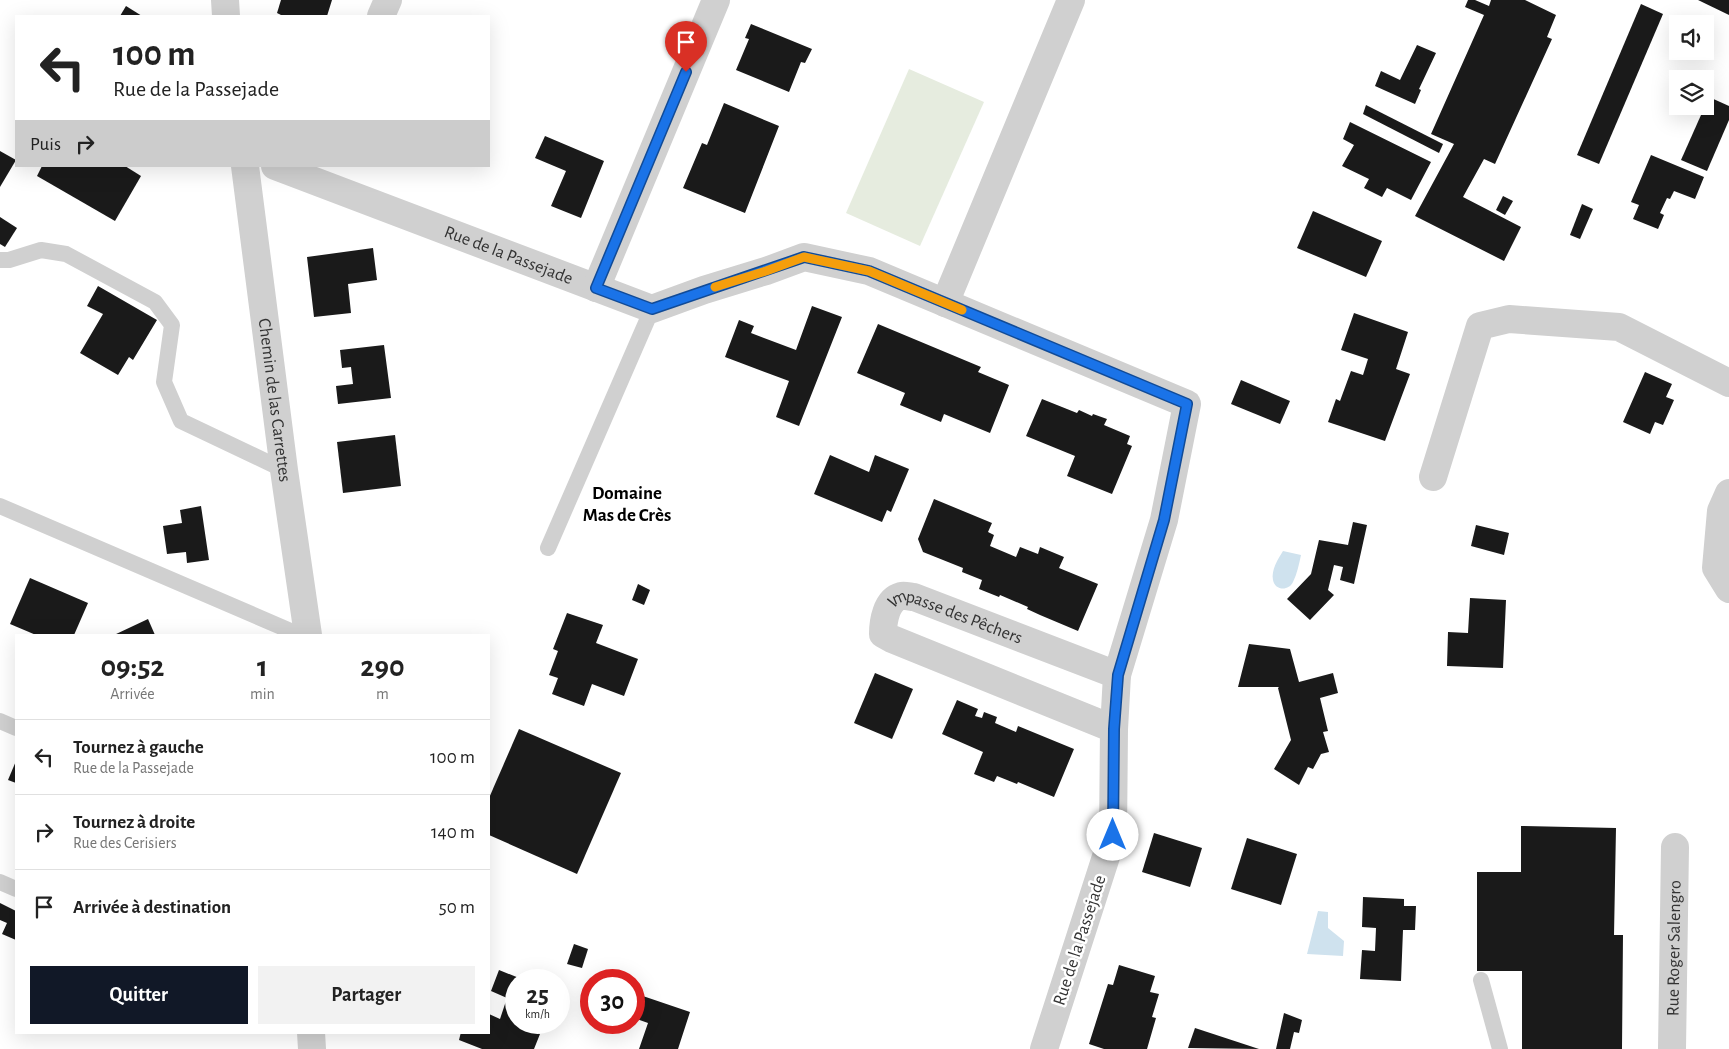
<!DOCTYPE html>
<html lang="fr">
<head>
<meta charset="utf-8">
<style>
  :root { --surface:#fff; --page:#f2f2f2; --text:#222; --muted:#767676; --line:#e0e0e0; --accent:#111827 }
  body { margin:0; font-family:"Alegreya Sans",sans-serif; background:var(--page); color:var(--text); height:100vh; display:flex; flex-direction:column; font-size:19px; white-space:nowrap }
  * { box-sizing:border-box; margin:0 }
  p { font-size:16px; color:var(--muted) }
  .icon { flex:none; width:28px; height:28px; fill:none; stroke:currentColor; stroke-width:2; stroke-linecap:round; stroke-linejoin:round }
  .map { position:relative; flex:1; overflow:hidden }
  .sheet { position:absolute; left:15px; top:634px; width:475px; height:400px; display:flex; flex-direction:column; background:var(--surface); border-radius:0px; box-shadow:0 5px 20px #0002 }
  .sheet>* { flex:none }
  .banner { position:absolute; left:15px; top:15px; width:475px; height:152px; border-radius:0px; box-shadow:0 5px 20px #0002; background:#fff; color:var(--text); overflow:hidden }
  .fabs { position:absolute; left:1669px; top:15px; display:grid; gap:10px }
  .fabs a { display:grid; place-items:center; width:45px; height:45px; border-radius:0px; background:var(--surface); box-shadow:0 5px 20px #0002; font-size:25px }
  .speed { position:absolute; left:505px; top:969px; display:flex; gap:10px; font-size:25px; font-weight:700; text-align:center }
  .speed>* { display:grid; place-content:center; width:65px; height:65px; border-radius:50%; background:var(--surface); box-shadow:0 5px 20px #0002; line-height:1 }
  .speed small { font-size:12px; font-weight:400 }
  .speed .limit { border:8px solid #d22; background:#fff; color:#111 }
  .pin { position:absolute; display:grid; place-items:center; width:42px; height:42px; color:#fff; margin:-51px -21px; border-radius:50% 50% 50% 0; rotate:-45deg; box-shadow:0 0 5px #0007 }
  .pin .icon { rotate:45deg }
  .me { position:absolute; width:55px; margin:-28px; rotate:0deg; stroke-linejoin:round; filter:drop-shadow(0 0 4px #0008) }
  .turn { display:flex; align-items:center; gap:18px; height:105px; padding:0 15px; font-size:22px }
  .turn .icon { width:65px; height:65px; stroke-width:2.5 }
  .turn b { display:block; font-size:35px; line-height:42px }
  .then { display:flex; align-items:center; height:48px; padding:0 15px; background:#0003; gap:10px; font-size:19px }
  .eta { display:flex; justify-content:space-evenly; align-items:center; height:85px; text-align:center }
  .eta b { font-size:30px; font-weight:700; line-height:35px }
  .primary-button { display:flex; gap:10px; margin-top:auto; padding:10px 15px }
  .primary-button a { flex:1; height:58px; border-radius:0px; background:var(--accent); color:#fff; font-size:20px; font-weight:700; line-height:58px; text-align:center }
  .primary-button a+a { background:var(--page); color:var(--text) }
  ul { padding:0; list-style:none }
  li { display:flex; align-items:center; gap:15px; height:75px; padding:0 15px; border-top:1px solid var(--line) }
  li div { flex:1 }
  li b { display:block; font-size:19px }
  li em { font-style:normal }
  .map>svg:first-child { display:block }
  .green { fill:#e6ecdf }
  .water { fill:#cfe2ee }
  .building { fill:#1a1a1a }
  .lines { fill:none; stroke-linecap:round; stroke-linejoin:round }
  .lane { stroke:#d0d0d0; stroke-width:16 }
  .street { stroke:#d0d0d0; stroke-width:28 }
  .route-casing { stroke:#114b97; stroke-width:12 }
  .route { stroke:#1a73e8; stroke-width:9 }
  .slow { stroke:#f59e0b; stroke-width:9 }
  .labels { text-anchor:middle; stroke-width:5; stroke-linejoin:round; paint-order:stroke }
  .street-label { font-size:18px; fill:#333; stroke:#fff }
  .neighbourhood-label { font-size:19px; font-weight:bold; fill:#000; stroke:#fff }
</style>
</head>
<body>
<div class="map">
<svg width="1729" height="1049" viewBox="0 0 1729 1049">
  <rect width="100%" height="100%" fill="#fff"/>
  <path class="green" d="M 909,69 L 984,102 L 920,246 L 846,213 Z"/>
  <g class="water">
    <path d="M 1283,551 L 1301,555 C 1299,564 1297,574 1293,582 C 1289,591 1275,591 1273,580 C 1271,570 1278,559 1283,551 Z"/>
    <path d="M 1318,911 L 1328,912 L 1328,928 L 1344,941 L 1343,956 L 1307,954 Z"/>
  </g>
  <g class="building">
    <path d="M 281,0 L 332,0 L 327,16 L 283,16 L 277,13 Z"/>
    <path d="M 1468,0 L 1475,0 L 1489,6 L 1491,0 L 1525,0 L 1556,15 L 1547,37 L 1552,39 L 1495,164 L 1484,159 L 1463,197 L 1521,227 L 1504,261 L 1415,216 L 1454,144 L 1431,134 L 1484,15 L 1465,7 Z"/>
    <path d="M 1698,0 L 1729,0 L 1729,15 Z"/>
    <path d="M 1641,4 L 1663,14 L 1599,164 L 1577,155 Z"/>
    <path d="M 126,6 L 142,16 L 120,16 Z"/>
    <path d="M 751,24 L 812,49 L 805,63 L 801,62 L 789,92 L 736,70 L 749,39 L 745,38 Z"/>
    <path d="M 1417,45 L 1436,53 L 1419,89 L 1421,90 L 1415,104 L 1375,86 L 1381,71 L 1400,80 Z"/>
    <path d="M 1709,97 L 1729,106 L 1729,120 L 1707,171 L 1681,160 Z"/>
    <path d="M 724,103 L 779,126 L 745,213 L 683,188 L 702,143 L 707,145 Z"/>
    <path d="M 1366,105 L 1443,144 L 1439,153 L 1363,114 Z"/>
    <path d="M 1350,122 L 1431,162 L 1411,200 L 1387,188 L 1382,197 L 1364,188 L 1369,179 L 1342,166 L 1354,145 L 1343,139 Z"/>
    <path d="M 545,136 L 604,161 L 581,218 L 551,206 L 566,171 L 535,158 Z"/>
    <path d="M 0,151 L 16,160 L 0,187 Z"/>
    <path d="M 1651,155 L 1704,177 L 1695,199 L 1674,191 L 1670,199 L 1667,198 L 1660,213 L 1664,215 L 1658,229 L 1633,219 L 1639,205 L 1631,202 Z"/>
    <path d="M 42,166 L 125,166 L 141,176 L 115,221 L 37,176 Z"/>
    <path d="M 1503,196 L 1513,201 L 1505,215 L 1496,210 Z"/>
    <path d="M 1582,204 L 1593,209 L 1580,239 L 1570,235 Z"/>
    <path d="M 1313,211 L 1382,241 L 1366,277 L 1297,248 Z"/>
    <path d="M 0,217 L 17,228 L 5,247 L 0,244 Z"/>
    <path d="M 373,248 L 377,280 L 348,284 L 351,313 L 314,317 L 307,257 Z"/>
    <path d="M 98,286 L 157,320 L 133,360 L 129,357 L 118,375 L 80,353 L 103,314 L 87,306 Z"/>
    <path d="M 812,306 L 842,317 L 799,426 L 776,417 L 789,381 L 725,357 L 739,320 L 754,326 L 751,333 L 796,350 Z"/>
    <path d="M 1354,313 L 1408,332 L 1396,369 L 1410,374 L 1385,441 L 1328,422 L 1336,399 L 1340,401 L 1351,371 L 1363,375 L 1368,359 L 1341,350 Z"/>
    <path d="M 878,324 L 981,367 L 978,372 L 1009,385 L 990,433 L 944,414 L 941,422 L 900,405 L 905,393 L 857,373 Z"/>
    <path d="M 384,345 L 391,398 L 338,404 L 336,386 L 353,384 L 351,367 L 342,368 L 340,350 Z"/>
    <path d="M 1645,372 L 1672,384 L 1666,397 L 1674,400 L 1663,425 L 1655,422 L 1650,434 L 1623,422 Z"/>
    <path d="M 1241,380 L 1290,401 L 1280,424 L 1231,404 Z"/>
    <path d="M 1042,399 L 1077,413 L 1079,410 L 1092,416 L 1093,414 L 1107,419 L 1104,425 L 1130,436 L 1127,444 L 1132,446 L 1112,494 L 1067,476 L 1075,456 L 1026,436 Z"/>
    <path d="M 395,435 L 401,486 L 343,493 L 337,442 Z"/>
    <path d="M 830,455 L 869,472 L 875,455 L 909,469 L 891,512 L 887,510 L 882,522 L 814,494 Z"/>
    <path d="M 934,499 L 992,523 L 988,532 L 994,535 L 990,546 L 1016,557 L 1020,547 L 1038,554 L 1040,547 L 1064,557 L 1059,568 L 1098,584 L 1078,631 L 1040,615 L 1027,609 L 1028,607 L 1000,595 L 999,597 L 979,589 L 982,580 L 962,572 L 963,568 L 923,552 L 918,539 Z"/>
    <path d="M 201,506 L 209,560 L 187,563 L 186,552 L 167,554 L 163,526 L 182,523 L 180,510 Z"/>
    <path d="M 1353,522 L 1367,525 L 1354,584 L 1340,580 L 1343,567 L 1334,565 L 1328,590 L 1334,595 L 1310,620 L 1287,599 L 1311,574 L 1319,540 L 1348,545 Z"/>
    <path d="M 1476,525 L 1509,533 L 1504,555 L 1471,546 Z"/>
    <path d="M 30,578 L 88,603 L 74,635 L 36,635 L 10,624 Z"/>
    <path d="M 638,584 L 650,590 L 644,605 L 632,600 Z"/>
    <path d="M 1470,598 L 1506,600 L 1503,668 L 1447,666 L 1448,632 L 1468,633 Z"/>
    <path d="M 567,613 L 603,625 L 596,643 L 638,659 L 624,696 L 592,684 L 584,706 L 552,694 L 558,678 L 549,675 L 558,651 L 553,649 Z"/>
    <path d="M 148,619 L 155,635 L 114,635 Z"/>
    <path d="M 1249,644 L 1290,649 L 1299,682 L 1333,673 L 1338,693 L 1320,698 L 1328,731 L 1323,732 L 1329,752 L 1321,754 L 1313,769 L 1308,767 L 1299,785 L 1274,769 L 1291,740 L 1278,688 L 1279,687 L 1238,687 Z"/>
    <path d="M 875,673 L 913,689 L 892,739 L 854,723 Z"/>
    <path d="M 957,700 L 978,709 L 975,716 L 982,718 L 984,712 L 997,717 L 995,723 L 1016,732 L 1018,726 L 1074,749 L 1054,797 L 1018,782 L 1017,784 L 997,776 L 994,782 L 974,774 L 983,752 L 942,734 Z"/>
    <path d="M 519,729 L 621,773 L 577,874 L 489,835 L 489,798 Z"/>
    <path d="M 16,761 L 16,783 L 8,780 Z"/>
    <path d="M 1521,826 L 1616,828 L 1614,935 L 1623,935 L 1622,1049 L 1522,1049 L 1522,971 L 1477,971 L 1477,872 L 1521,872 Z"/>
    <path d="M 1154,833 L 1202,848 L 1190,887 L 1142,872 Z"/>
    <path d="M 1247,838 L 1297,854 L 1281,905 L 1231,889 Z"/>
    <path d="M 1363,897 L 1404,899 L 1404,906 L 1416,906 L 1415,930 L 1403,930 L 1401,981 L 1360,979 L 1362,950 L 1375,951 L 1376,928 L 1362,927 Z"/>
    <path d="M 0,903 L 16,911 L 16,940 L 2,934 L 7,923 L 0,920 Z"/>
    <path d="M 574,944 L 588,949 L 582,968 L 567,964 Z"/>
    <path d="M 1119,965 L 1155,976 L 1150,992 L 1159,994 L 1152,1017 L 1156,1018 L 1147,1049 L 1104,1049 L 1089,1044 L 1108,984 L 1113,985 Z"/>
    <path d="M 499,970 L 524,980 L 516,980 L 516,1022 L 529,1022 L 527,1029 L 540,1034 L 534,1049 L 482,1049 L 459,1040 L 461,1032 L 489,1032 L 489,1014 L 500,1019 L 507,998 L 491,991 Z"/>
    <path d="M 634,993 L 690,1012 L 678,1049 L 639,1049 L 648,1023 L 634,1018 Z"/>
    <path d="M 1284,1013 L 1302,1020 L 1299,1033 L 1294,1032 L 1290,1049 L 1276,1049 Z"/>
    <path d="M 1195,1028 L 1259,1049 L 1188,1048 Z"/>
  </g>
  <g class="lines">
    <g class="lane">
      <path d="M 0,260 L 9,260 L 41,250 L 66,254 L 155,302 L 172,325 L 164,382 L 181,421 L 284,470"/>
      <path d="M 0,506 L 300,635"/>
      <path d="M 548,548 L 652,309"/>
      <path d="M 0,721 L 16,728"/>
      <path d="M 0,882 L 16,889"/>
      <path d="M 1481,980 L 1500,1049"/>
    </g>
    <g class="street">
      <path d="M 225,0 L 226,16"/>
      <path d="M 381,16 L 388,0"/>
      <path id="s1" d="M 245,166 L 284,470 L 308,635"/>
      <path id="s2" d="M 275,166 L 652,309 L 704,290 L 766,271 L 804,257 L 869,271 L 1187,404 L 1164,520 L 1117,675 L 1114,729 L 1113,835 L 1044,1049"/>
      <path d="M 596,288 L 716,0"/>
      <path d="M 945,303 L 1071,0"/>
      <path d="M 1433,477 L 1480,326 L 1509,319 L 1619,327 L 1729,383"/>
      <path d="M 1729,493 L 1721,511 L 1716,568 L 1729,589"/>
      <path id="s3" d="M 1114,729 L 892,639 L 883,634 C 883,622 886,600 901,596 C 905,595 910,597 914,597 L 1117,675"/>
      <path d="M 311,1032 L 312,1049"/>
      <path id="s4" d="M 1672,1049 L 1675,847"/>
    </g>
  </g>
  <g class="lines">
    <g class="route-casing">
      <path id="route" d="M 686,72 L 596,288 L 652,309 L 804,257 L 869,271 L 1187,404 L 1164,520 L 1118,675 L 1114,729 L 1113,835"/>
    </g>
    <use href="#route" class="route"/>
    <path class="slow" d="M 715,287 L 766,271 L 804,257 L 869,271 L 962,310"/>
  </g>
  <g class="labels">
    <g class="street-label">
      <text dy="6" stroke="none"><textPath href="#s2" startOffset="250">Rue de la Passejade</textPath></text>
      <text dy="6" stroke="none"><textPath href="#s1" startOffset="236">Chemin de las Carrettes</textPath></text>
      <text dy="6" stroke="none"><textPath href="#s3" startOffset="352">Impasse des Pêchers</textPath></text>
      <text transform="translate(1079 940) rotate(-72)" y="6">Rue de la Passejade</text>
      <text dy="6" stroke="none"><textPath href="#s4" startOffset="101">Rue Roger Salengro</textPath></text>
    </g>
    <g class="neighbourhood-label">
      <text x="627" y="499">Domaine<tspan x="627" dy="22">Mas de Crès</tspan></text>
    </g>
  </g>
</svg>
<div class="fabs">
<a><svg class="icon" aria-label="sound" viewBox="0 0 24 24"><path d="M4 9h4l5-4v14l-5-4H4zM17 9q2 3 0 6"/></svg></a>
<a><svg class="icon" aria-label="layers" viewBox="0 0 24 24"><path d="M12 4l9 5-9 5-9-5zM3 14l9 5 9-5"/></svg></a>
</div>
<div class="speed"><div>25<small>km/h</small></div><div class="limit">30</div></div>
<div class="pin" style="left:686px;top:72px;background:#d93025"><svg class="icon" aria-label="arrive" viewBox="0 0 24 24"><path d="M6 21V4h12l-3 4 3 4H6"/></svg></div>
<svg class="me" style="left:1113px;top:835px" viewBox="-20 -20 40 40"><circle r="19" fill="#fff"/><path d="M0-13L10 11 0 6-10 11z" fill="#1a73e8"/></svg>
<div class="banner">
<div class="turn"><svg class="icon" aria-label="left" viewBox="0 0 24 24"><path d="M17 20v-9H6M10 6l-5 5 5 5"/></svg><div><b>100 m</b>Rue de la Passejade</div></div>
<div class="then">Puis<svg class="icon" aria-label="right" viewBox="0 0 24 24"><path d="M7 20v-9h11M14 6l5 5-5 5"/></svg></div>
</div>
<section class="sheet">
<div class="eta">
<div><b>09:52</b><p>Arrivée</p></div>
<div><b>1</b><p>min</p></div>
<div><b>290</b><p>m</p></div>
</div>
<ul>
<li><svg class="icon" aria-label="left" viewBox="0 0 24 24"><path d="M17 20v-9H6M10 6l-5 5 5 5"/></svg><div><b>Tournez à gauche</b><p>Rue de la Passejade</p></div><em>100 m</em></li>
<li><svg class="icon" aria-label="right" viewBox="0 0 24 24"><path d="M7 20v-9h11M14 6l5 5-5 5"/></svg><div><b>Tournez à droite</b><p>Rue des Cerisiers</p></div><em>140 m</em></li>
<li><svg class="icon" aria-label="arrive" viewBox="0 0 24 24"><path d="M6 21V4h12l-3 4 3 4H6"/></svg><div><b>Arrivée à destination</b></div><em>50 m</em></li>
</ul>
<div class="primary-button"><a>Quitter</a><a>Partager</a></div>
</section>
</div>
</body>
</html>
